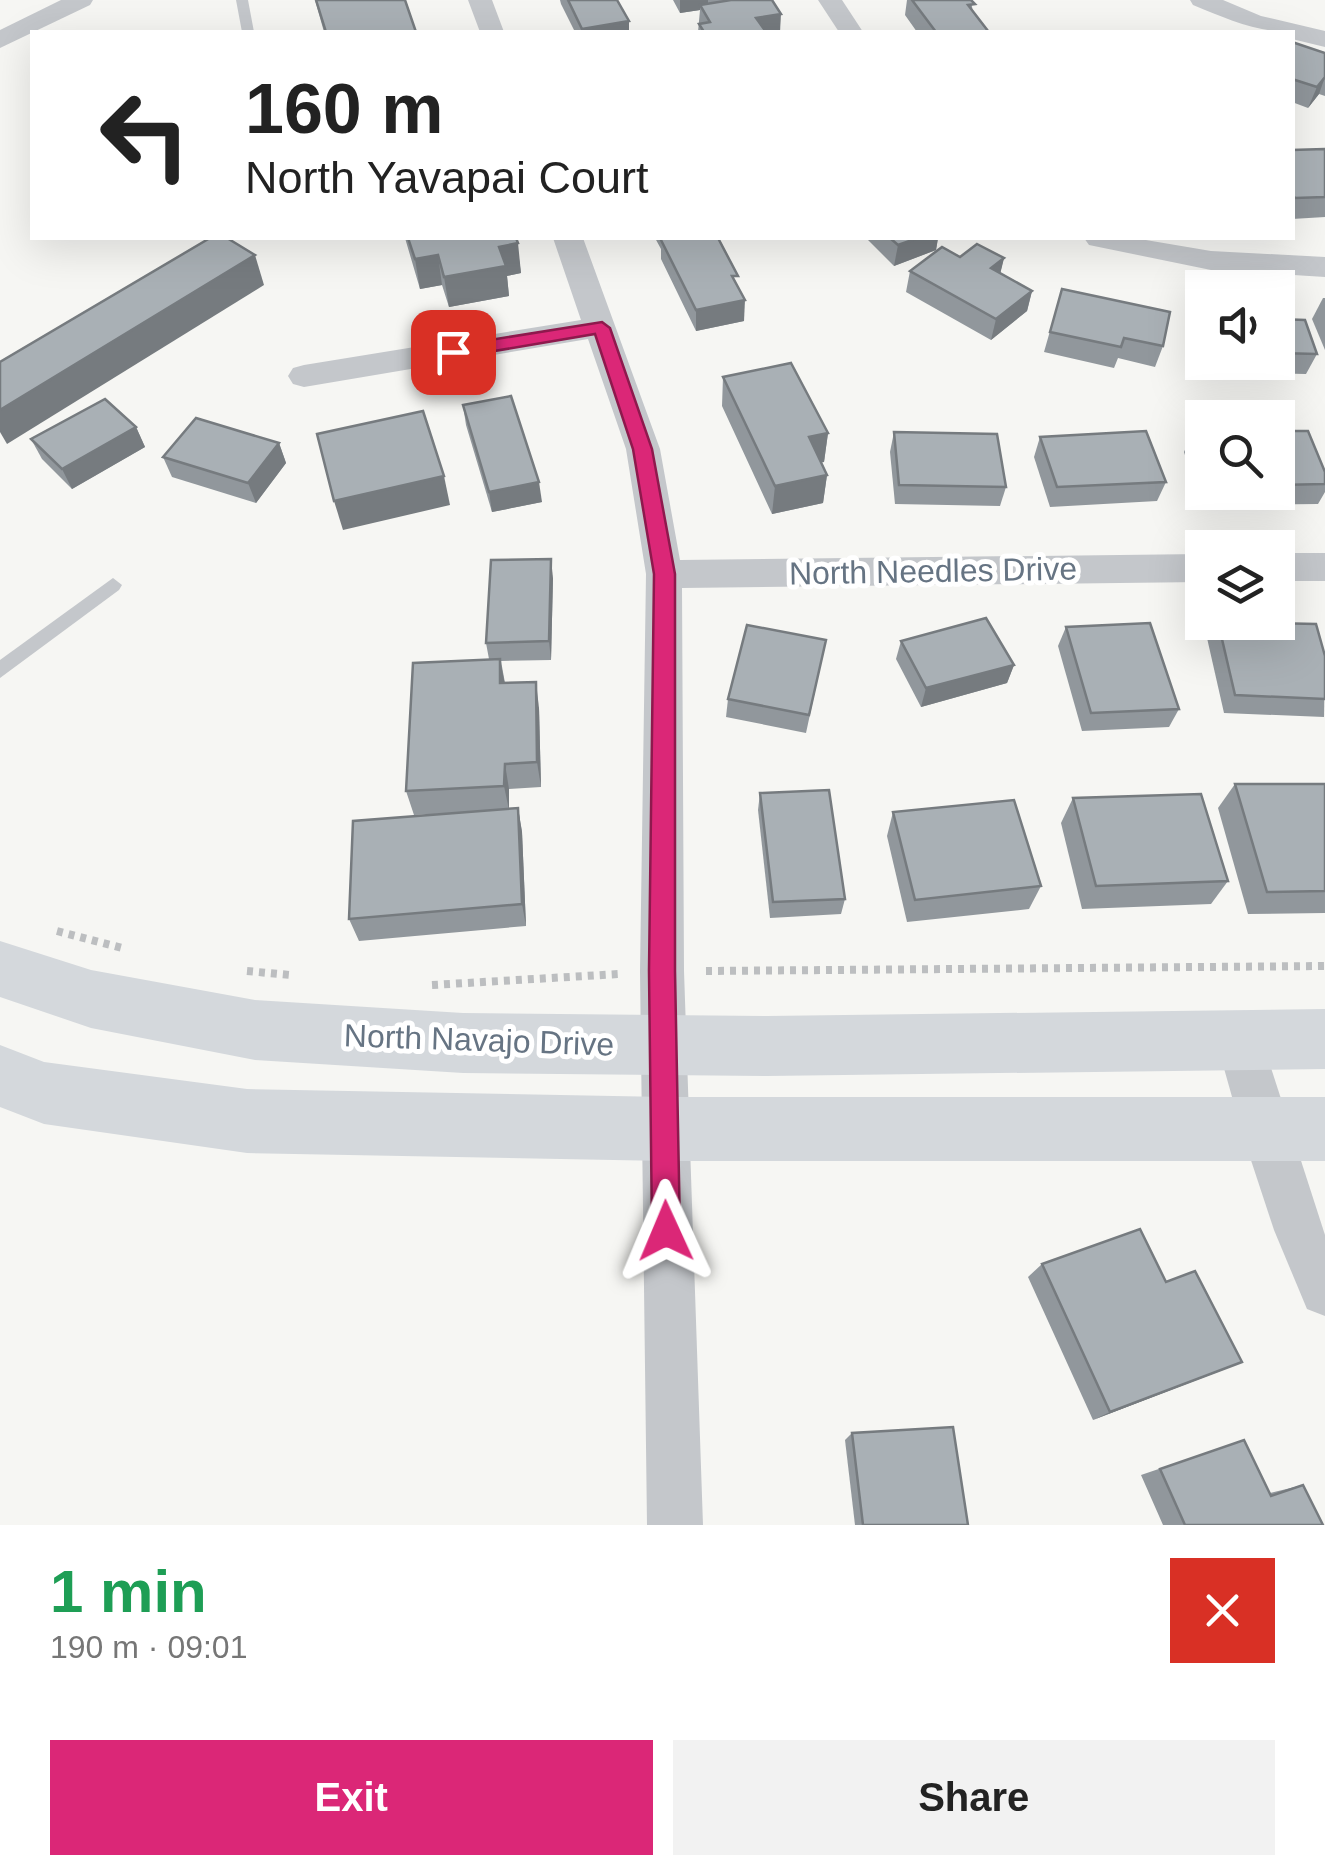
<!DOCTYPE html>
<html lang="en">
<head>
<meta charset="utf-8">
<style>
  :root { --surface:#fff; --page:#f2f2f2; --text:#222; --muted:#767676; --accent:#db2777 }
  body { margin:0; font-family:Helvetica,sans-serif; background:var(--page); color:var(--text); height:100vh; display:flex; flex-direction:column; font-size:38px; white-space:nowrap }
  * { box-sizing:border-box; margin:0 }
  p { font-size:32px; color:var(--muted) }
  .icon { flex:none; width:55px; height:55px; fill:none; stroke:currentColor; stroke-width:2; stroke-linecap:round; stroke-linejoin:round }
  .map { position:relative; height:1525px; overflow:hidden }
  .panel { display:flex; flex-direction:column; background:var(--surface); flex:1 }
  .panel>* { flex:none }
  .banner { position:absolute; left:30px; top:30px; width:1265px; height:210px; border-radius:0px; box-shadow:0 10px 40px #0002; background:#fff; color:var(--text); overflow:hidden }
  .fabs { position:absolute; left:1185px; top:270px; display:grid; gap:20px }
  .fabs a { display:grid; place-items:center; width:110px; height:110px; border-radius:0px; background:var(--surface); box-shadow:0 10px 40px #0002; font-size:50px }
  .pin { position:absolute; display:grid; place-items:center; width:85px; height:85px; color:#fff; margin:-42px; border-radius:20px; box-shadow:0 5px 15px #0006 }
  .me { position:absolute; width:110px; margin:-55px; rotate:359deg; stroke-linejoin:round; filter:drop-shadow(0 0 8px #0008) }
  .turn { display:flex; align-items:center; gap:35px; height:210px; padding:0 50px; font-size:45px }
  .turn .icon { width:130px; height:130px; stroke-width:2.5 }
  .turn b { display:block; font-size:70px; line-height:85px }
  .round { display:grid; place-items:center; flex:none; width:105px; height:105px; border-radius:0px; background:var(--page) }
  .headline { display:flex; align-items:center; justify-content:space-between; height:170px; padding:0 50px }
  h1 { font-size:60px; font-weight:800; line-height:75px; color:#1e9e55 }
  .cta { display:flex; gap:20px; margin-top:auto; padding:20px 50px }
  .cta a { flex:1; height:115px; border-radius:0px; background:var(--accent); color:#fff; font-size:40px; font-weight:800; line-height:115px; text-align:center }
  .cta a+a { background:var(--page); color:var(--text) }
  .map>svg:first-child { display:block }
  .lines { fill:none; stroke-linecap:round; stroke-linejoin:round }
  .path { stroke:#bcbec0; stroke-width:8; stroke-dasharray:6 6; stroke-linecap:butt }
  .lane { fill:#c4c7cb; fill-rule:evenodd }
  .street { fill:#c4c7cb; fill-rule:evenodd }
  .secondary { fill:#d4d8dc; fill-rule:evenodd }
  .wall { fill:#91979c }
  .shaded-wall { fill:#767b7f }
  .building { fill:#a9b0b5; stroke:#767b7f; stroke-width:2.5 }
  .route { fill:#db2777; stroke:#8e194d; stroke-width:2.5 }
  .labels { text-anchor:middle; stroke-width:10; stroke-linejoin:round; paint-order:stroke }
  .street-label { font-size:32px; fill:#667483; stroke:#fff }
</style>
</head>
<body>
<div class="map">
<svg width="1325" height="1525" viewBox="0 0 1325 1525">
  <rect width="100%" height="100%" fill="#f6f6f3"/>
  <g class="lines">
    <g class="path">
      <path d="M 57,931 L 122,948"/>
      <path d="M 247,971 L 290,975"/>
      <path d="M 706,971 L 1325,966"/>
      <path d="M 432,985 L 619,974"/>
    </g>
    <g class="lane">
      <path d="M 236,0 L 248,0 L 254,32 L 242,32 Z"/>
      <path d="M 113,578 L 122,585 L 119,590 L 0,678 L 0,660 Z"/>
    </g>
    <g class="street">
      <path d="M 61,0 L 93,0 L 90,5 L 0,48 L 0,30 Z"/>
      <path d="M 468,0 L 492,0 L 504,32 L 480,32 Z"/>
      <path d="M 818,0 L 842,0 L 863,32 L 839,32 Z"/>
      <path d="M 1190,0 L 1223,0 L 1261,16 L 1325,31 L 1325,47 L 1292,39 L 1292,32 C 1256,32 1227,19 1193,5 Z"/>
      <path d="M 553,238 L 583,238 L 660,449 L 680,560 L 1202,554 L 1202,582 L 682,588 L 684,971 L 703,1525 L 647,1525 L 640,971 L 646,574 L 626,449 L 588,339 L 304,387 L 293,384 L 288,376 L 293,368 L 304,365 L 581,320 Z"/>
      <path d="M 1084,238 L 1134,238 L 1211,251 L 1325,257 L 1325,277 L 1211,270 L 1089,245 Z"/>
      <rect x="1278" y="553" width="47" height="28"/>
      <path d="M 1239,1018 L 1255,1025 L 1262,1040 L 1325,1235 L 1325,1316 L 1307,1309 L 1274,1230 L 1243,1136 L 1216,1040 L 1223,1025 Z"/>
    </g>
    <g class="secondary">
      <path d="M 0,941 L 91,970 L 255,1000 L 463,1013 L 767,1016 L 1325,1009 L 1325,1069 L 767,1076 L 463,1073 L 255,1060 L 91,1028 L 0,997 Z"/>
      <path d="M 0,1045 L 44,1062 L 247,1089 L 666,1097 L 1325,1097 L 1325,1161 L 666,1161 L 247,1153 L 44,1124 L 0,1107 Z"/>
    </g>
  </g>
  <g class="wall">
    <path d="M 315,0 L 405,0 L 416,32 L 324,32 Z"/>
    <path d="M 560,0 L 617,0 L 629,32 L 575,32 L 561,4 Z"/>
    <path d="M 673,0 L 772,0 L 780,32 L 698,32 L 700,10 L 680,13 Z"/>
    <path d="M 907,0 L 971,0 L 973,13 L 987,32 L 917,32 L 905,15 Z"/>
    <path d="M 1292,45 L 1325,53 L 1325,96 L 1319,94 L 1308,108 L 1292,102 Z"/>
    <path d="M 1325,149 L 1325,217 L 1292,219 L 1292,150 Z"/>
    <path d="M 405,238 L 516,238 L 521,273 L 507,276 L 509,296 L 449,307 L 442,285 L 420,289 Z"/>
    <path d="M 655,238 L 718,238 L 737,286 L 744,321 L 696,331 L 661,259 L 661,249 Z"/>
    <path d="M 866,238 L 938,238 L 936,250 L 894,266 Z"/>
    <path d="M 960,257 L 1004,258 L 1000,273 L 1032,291 L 1027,311 L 991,340 L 906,292 L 910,271 Z"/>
    <path d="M 1062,289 L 1163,346 L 1155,367 L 1118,358 L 1114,368 L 1044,352 Z"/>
    <path d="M 1323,298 L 1325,298 L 1325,350 L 1312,319 Z"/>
    <path d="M 1199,317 L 1202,318 L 1202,362 L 1278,362 L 1278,319 L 1317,354 L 1306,374 L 1200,372 L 1190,338 Z"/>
    <path d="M 723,377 L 828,433 L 824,462 L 821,462 L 827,475 L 823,503 L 772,514 L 722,406 Z"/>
    <path d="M 463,405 L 542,502 L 492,512 L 466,425 Z"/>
    <path d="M 136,427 L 145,447 L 72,489 L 42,459 L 31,439 Z"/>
    <path d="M 1278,431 L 1325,472 L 1325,492 L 1318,504 L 1201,505 L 1184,452 L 1193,432 L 1202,432 L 1202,492 L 1278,492 Z"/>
    <path d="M 894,432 L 1006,487 L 1000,506 L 895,504 L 890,452 Z"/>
    <path d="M 1040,437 L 1166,482 L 1157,501 L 1050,507 L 1034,457 Z"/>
    <path d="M 279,443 L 286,463 L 256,503 L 172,477 L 163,457 Z"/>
    <path d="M 553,578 L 551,660 L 501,661 L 505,683 L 539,708 L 541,787 L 509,789 L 509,808 L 518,808 L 522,832 L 526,926 L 359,941 L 349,919 L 455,813 L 414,815 L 406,791 L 489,659 L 486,643 Z"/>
    <path d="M 1216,622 L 1278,622 L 1325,656 L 1324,717 L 1224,713 L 1207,638 Z"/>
    <path d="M 1066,627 L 1179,709 L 1169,727 L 1082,731 L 1058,646 Z"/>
    <path d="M 826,640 L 806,733 L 726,717 L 728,699 Z"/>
    <path d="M 901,641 L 1014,665 L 1007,683 L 921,707 L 896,659 Z"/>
    <path d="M 1235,784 L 1325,784 L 1325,913 L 1248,914 L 1218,808 Z"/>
    <path d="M 760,793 L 845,899 L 841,914 L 770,918 L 758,810 Z"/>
    <path d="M 1073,798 L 1228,881 L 1211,904 L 1082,909 L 1061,823 Z"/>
    <path d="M 893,812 L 1041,886 L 1029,909 L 907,922 L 887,836 Z"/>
    <path d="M 1042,1264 L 1166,1282 L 1242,1362 L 1093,1420 L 1028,1277 Z"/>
    <path d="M 852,1433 L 968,1525 L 855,1525 L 845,1440 Z"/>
    <path d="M 1244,1440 L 1270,1493 L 1303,1485 L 1323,1525 L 1163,1525 L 1141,1475 Z"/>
  </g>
  <g class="shaded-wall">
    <path d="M 680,0 L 708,0 L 708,8 L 700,5 L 700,10 L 680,13 Z"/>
    <path d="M 781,14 L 780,32 L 755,32 L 756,18 Z"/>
    <path d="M 629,21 L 629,32 L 582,32 L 582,29 Z"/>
    <path d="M 1325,77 L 1319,94 L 1308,108 L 1317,87 Z"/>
    <path d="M 918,238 L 938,238 L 936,250 L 894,266 L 898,245 Z"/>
    <path d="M 518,243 L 521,273 L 507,276 L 509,296 L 449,307 L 444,277 L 499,247 Z"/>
    <path d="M 255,255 L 264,285 L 7,444 L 0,432 L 0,410 Z"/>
    <path d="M 438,255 L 442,285 L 420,289 L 415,259 Z"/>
    <path d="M 1004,258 L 999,279 L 991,268 Z"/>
    <path d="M 1032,291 L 1027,311 L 991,340 L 996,319 Z"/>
    <path d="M 745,300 L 744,321 L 696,331 L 696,310 Z"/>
    <path d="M 136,427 L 145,447 L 72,489 L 62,469 Z"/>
    <path d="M 828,433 L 824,462 L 805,466 L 809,437 Z"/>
    <path d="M 279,443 L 286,463 L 256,503 L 248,483 Z"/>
    <path d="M 827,475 L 823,503 L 772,514 L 775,486 Z"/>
    <path d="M 444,476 L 450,505 L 343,530 L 334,501 Z"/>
    <path d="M 539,482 L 542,502 L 492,512 L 489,492 Z"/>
    <path d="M 551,559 L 553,578 L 551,660 L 549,641 Z"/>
    <path d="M 500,659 L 505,685 L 500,683 Z"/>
    <path d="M 1014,665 L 1007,683 L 921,707 L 926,688 Z"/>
    <path d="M 536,682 L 539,708 L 541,787 L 537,762 Z"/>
    <path d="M 505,764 L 509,789 L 509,810 L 504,786 Z"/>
    <path d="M 518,808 L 522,832 L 526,926 L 522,904 Z"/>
    <path d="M 1242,1362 L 1220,1371 L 1093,1420 L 1110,1412 Z"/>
  </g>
  <g class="building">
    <path d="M 316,0 L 405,0 L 416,32 L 326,32 Z"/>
    <path d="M 568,0 L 617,0 L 629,21 L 582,29 Z"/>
    <path d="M 731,0 L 772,0 L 781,14 L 756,18 L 766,32 L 704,32 L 699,24 L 710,22 L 700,5 Z"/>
    <path d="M 912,0 L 971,0 L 975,4 L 968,5 L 988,31 L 976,32 L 936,32 Z"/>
    <path d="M 1295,43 L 1325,53 L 1325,77 L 1317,87 L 1292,79 L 1292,45 Z"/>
    <path d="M 1325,149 L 1325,197 L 1295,198 L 1292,194 L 1292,150 Z"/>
    <path d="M 210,238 L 227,238 L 255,255 L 0,410 L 0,362 Z"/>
    <path d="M 408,238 L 516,238 L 518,243 L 499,247 L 506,266 L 444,277 L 438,255 L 415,259 Z"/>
    <path d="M 660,238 L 718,238 L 738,276 L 732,276 L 745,300 L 696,310 Z"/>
    <path d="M 890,238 L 918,238 L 898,245 Z"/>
    <path d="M 977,244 L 1004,258 L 991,268 L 1032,291 L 996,319 L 910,271 L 942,247 L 960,257 Z"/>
    <path d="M 1062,289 L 1170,312 L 1163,346 L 1124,338 L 1121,347 L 1050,332 Z"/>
    <path d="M 1278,319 L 1305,320 L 1317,354 L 1278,353 Z"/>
    <path d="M 791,363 L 828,433 L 809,437 L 827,475 L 775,486 L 723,377 Z"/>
    <path d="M 511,396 L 539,482 L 489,492 L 463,405 Z"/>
    <path d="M 105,399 L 136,427 L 62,469 L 31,439 Z"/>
    <path d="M 423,411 L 444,476 L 334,501 L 317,434 Z"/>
    <path d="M 196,418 L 279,443 L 248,483 L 163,457 Z"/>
    <path d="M 1146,431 L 1166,482 L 1057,487 L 1040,437 Z"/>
    <path d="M 1278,431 L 1308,431 L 1325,472 L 1325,484 L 1278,485 Z"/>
    <path d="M 894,432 L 997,434 L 1006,487 L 899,485 Z"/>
    <path d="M 1193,432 L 1202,432 L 1202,462 Z"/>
    <path d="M 551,559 L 549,641 L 486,643 L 491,560 Z"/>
    <path d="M 986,618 L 1014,665 L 926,688 L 901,641 Z"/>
    <path d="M 1218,622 L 1316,624 L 1325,656 L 1325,699 L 1235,695 Z"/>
    <path d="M 1150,623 L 1179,709 L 1091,713 L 1066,627 Z"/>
    <path d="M 747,625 L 826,640 L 809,715 L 728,699 Z"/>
    <path d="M 500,659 L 500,683 L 536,682 L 537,762 L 505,764 L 504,786 L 406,791 L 413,663 Z"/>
    <path d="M 1235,784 L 1325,784 L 1325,891 L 1267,892 Z"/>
    <path d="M 829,790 L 845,899 L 773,902 L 760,793 Z"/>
    <path d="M 1201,794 L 1228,881 L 1096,886 L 1073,798 Z"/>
    <path d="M 1014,800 L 1041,886 L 915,900 L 893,812 Z"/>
    <path d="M 518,808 L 522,904 L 349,919 L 353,821 Z"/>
    <path d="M 1140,1229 L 1166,1282 L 1195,1271 L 1242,1362 L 1110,1412 L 1042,1264 Z"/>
    <path d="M 953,1427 L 968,1525 L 863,1525 L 852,1433 Z"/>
    <path d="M 1244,1440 L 1271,1496 L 1303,1485 L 1323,1525 L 1185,1525 L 1160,1469 Z"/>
  </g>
  <path class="route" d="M 602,322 L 610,328 L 652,449 L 675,574 L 675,971 L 680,1231 L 676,1241 L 666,1245 L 656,1241 L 652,1231 L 649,971 L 654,574 L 633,449 L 595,334 L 453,358 L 444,352 L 453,346 Z"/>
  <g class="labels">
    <g class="street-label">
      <text transform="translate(933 571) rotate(-1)" y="11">North Needles Drive</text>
      <text transform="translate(479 1040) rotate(2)" y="11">North Navajo Drive</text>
    </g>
  </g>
</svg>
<div class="fabs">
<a><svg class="icon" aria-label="sound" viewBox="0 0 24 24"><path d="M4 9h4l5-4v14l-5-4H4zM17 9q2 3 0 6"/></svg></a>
<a><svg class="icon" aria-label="search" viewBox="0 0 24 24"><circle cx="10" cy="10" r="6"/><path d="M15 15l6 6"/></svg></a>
<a><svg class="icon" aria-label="layers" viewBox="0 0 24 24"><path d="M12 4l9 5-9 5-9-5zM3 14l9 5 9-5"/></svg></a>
</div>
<div class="pin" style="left:453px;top:352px;background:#d93025"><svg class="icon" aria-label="arrive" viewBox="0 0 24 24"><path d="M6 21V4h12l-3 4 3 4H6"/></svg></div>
<svg class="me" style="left:666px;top:1231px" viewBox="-20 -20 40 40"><path d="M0-17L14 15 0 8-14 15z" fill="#db2777" stroke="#fff" stroke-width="4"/></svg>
<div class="banner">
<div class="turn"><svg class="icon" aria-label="left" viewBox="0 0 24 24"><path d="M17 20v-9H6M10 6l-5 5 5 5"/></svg><div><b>160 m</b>North Yavapai Court</div></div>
</div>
</div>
<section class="panel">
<div class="headline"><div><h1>1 min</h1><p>190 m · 09:01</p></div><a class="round" style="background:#d93025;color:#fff"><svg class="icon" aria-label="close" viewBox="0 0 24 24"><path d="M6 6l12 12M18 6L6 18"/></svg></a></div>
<div class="cta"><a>Exit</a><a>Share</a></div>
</section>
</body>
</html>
